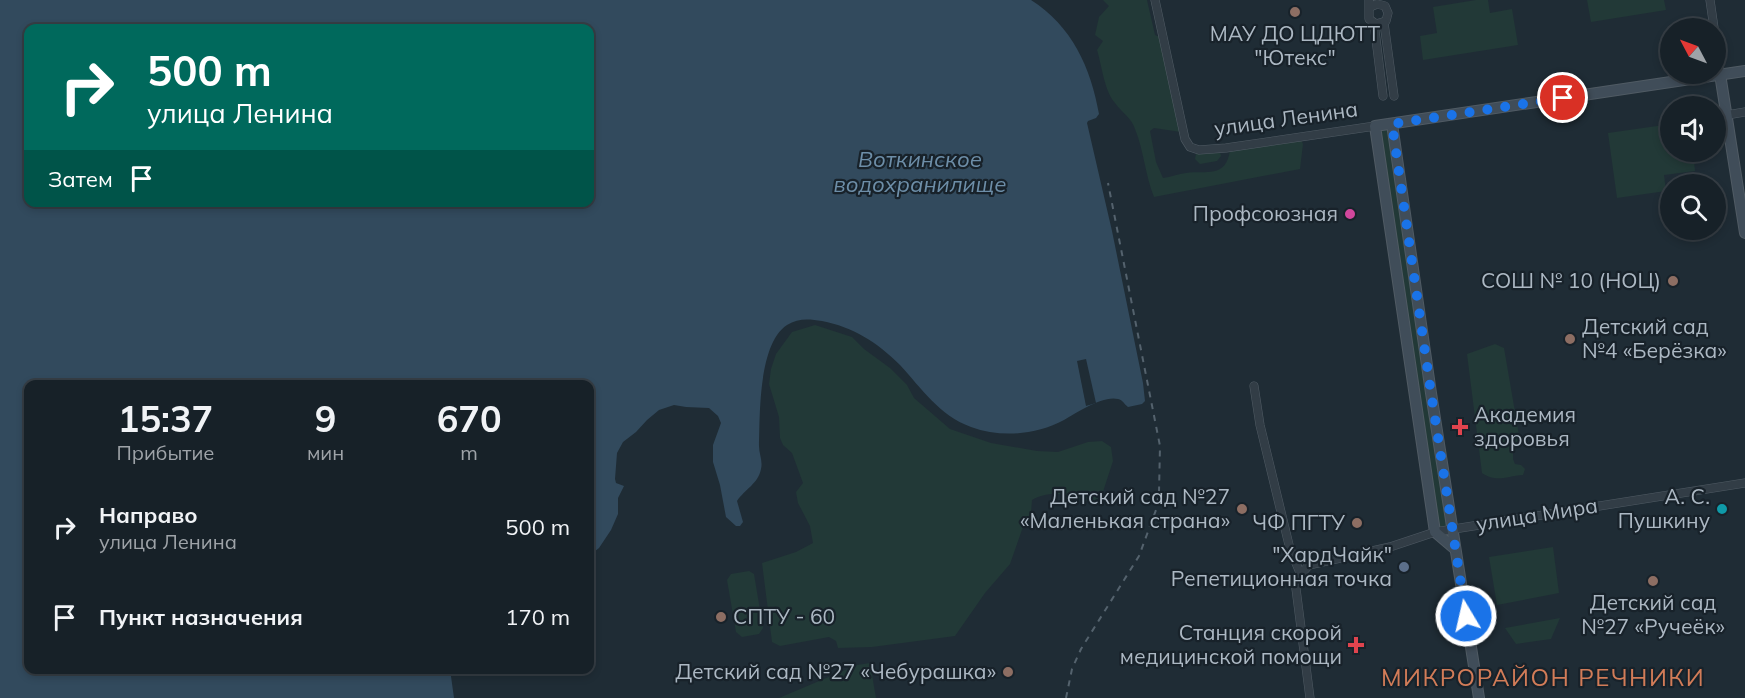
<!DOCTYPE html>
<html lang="ru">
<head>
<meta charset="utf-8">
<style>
  :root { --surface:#172128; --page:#242e34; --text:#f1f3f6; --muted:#9ea3a8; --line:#363e45 }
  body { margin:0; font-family:Mulish,sans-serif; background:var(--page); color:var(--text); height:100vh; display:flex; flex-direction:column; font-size:22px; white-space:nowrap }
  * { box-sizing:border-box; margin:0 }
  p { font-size:20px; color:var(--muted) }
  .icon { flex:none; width:33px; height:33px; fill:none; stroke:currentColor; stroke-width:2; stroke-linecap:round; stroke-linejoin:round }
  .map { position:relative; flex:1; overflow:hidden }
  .details { position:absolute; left:24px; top:380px; width:570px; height:294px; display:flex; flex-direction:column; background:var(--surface); border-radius:12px; box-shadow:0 3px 9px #0003,0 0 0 2px var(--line) }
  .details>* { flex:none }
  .guide { position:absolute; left:24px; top:24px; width:570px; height:183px; border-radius:12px; box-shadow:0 3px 9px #0003,0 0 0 2px var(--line); background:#00695c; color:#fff; overflow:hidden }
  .needle { width:39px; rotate:311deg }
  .fabs { position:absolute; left:1660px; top:18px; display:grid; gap:12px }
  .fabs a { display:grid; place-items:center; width:66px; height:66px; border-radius:50%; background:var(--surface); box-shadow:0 3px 9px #0003,0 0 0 2px var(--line); font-size:30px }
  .pin { position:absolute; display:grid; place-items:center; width:51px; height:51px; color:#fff; margin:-26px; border:3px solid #fff; border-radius:50%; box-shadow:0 2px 6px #0007 }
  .me { position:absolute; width:66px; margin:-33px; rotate:351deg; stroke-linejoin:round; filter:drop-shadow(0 0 4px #0008) }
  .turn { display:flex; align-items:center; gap:21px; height:126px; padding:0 24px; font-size:27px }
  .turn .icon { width:78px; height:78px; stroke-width:2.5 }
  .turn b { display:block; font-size:42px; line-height:51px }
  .then { display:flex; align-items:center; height:57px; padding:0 24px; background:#0003; gap:12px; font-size:22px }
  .eta { display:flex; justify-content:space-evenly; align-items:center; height:102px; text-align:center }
  .eta b { font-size:36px; font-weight:700; line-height:42px }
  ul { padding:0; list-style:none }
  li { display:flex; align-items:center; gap:18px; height:90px; padding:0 24px }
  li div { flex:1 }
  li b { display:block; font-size:22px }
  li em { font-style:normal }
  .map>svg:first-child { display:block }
  .green { fill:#223937 }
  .water { fill:#324a5d; fill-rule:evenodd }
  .pier { fill:#1f2c35 }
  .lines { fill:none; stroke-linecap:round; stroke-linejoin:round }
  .street-casing { stroke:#505b64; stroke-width:9 }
  .secondary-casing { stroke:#505b64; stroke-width:12 }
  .street { stroke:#323d46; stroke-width:8 }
  .secondary { stroke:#404d59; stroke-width:10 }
  .rail { stroke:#54626d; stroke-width:2; stroke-dasharray:6 6; stroke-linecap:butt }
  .route { stroke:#1a73e8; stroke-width:10; stroke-dasharray:0 18 }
  .education-dot { fill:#8d6e63; stroke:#18222a; stroke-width:2 }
  .hotel-dot { fill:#d1479c; stroke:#18222a; stroke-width:2 }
  .health-dot { fill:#e0444e; stroke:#18222a; stroke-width:2 }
  .culture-dot { fill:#0f9aa8; stroke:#18222a; stroke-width:2 }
  .service-dot { fill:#5c6f8a; stroke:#18222a; stroke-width:2 }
  .labels { text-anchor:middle; stroke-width:4.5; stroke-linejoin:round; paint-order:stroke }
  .poi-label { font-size:21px; fill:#acb8c3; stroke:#18222a; text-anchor:end }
  .street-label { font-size:21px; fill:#acb8c3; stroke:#18222a }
  .water-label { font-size:22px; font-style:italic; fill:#6d8ea8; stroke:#18222a }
  .quarter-label { font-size:24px; letter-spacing:1.5px; fill:#d27c58; stroke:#18222a }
</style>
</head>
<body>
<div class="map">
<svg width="1745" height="698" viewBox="0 0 1745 698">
  <rect width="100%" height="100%" fill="#1f2c35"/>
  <g class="green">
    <path d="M 1103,0 L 1147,0 L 1155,35 L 1160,37 L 1181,132 L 1154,128 L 1150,131 L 1156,162 L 1163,178 C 1171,177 1178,174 1186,173 C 1206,170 1226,179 1230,150 L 1301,140 L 1303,144 L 1300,169 L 1154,197 C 1145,175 1144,151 1135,129 C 1131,117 1122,113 1115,103 C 1104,90 1102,66 1097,50 L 1103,41 L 1095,35 L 1099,17 L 1109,6 Z"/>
    <path d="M 1476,0 L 1488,0 L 1490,13 L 1512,9 L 1518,45 L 1423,60 L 1420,36 L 1437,33 L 1433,7 Z"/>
    <path d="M 1587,0 L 1664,0 L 1666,10 L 1591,22 Z"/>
    <path d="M 1392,124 L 1452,529 L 1435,532 L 1375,126 Z"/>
    <path d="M 1671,124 L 1671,152 L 1693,152 L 1695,171 L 1664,175 L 1666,191 L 1617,198 L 1608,133 Z"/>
    <path d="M 1220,152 L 1221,156 L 1217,161 L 1200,164 L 1195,159 L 1196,154 Z"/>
    <path d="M 815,325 L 852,337 L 864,349 L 890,368 L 907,385 L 914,398 L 950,429 L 991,443 L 1037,451 L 1058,452 L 1088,442 L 1102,441 L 1111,447 L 1113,461 L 1100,501 L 1094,504 C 1076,496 1051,488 1032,500 L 1031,513 L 1024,524 L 1010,564 L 985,593 L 955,636 L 872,647 L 838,648 L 836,641 L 829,637 L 780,646 L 772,642 L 762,563 L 796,552 L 813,543 L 810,526 L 798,503 L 796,492 L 803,483 L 792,453 L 783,445 L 780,438 L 779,417 L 769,384 L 771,369 L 776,354 L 792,332 Z"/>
    <path d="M 1495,344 L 1504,348 L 1520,441 L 1515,442 L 1516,450 L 1513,452 L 1513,459 L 1515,464 L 1521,465 L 1525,469 L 1523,475 C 1506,476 1497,483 1482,473 L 1467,354 Z"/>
    <path d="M 1553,547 L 1559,593 L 1497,605 L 1489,557 Z"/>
    <path d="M 749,571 L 754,574 L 763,628 L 759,634 L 742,637 L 736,632 L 727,580 L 731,574 Z"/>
    <path d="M 1560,618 L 1551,639 L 1516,644 L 1505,628 Z"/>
    <path d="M 870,663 L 876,698 L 779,698 L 857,665 Z"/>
  </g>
  <path class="water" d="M 0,0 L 1031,0 C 1072,26 1091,68 1099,114 L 1096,118 L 1088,121 L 1087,123 L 1112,231 L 1143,383 L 1145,401 L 1142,404 L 1128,407 C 1124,404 1123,400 1118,399 C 1103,395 1076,413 1064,420 C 1036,435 1001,438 971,427 C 939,415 922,389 900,365 C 877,342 853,327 822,321 C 809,319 798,318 787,325 C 758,344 760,416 759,446 C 759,454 763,461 761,469 C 758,484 745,489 737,501 L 743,522 L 740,526 L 736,526 L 726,517 L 720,485 L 713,462 L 713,445 L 721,423 L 718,416 L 709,408 L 686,407 L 674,405 L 659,410 L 647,420 L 636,432 L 623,442 L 617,453 L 615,479 L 616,483 L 624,486 L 618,498 L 618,514 L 611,530 L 599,548 L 590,555 L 590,384 L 28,384 L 28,669 L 450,669 L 454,698 L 0,698 ZM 28,28 L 590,28 L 590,202 L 28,202 Z"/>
  <path class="pier" d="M 1086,359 L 1096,403 L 1086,406 L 1077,361 Z"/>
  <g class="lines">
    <g class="street-casing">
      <g id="street">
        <path d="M 1155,0 L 1185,139 L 1190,147 L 1199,150 L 1226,148 L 1375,126"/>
        <path d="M 1369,0 L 1369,19 L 1376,24 L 1386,21 L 1388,13 L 1385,6 L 1377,4 L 1370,7"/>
        <path d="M 1710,0 L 1714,28"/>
        <path d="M 1374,23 L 1383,96"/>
        <path d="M 1384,23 L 1394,96"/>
        <path d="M 1716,45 L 1720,74"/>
        <path d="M 1727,115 L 1745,112"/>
        <path d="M 1254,386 L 1260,425 L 1290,549 L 1301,575"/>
        <path d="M 1310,698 L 1295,581 L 1309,565 L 1390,547 L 1435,532 L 1745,483"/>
      </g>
    </g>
    <g class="secondary-casing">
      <g id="secondary">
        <path d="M 1720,74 L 1745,233"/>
        <path d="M 1392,124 L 1431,393 L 1479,698"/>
        <path d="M 1455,549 L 1435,532 L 1375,126 L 1745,71"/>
      </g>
    </g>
    <use href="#street" class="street"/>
    <use href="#secondary" class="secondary"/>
    <path class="rail" d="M 1066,698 L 1072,669 L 1081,649 L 1139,556 L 1156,510 L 1159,492 L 1160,446 L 1108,183"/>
  </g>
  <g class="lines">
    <path class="route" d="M 1466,616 L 1431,393 L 1392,124 L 1563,98"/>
  </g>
  <g class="education-dot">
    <circle cx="1295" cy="12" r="6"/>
    <circle cx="1673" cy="281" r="6"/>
    <circle cx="1570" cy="339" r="6"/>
    <circle cx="1242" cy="509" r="6"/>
    <circle cx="1357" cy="523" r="6"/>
    <circle cx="1653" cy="581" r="6"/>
    <circle cx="721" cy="617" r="6"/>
    <circle cx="1008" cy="672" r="6"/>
  </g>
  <circle class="hotel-dot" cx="1350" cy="214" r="6"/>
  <g class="health-dot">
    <path d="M1457 418h6v6h6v6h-6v6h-6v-6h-6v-6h6z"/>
    <path d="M1353 636h6v6h6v6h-6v6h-6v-6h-6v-6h6z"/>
  </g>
  <circle class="culture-dot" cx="1722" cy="509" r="6"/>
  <circle class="service-dot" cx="1404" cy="567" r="6"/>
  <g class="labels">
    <g class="poi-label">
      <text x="1295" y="41" text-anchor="middle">МАУ ДО ЦДЮТТ<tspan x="1295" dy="24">"Ютекс"</tspan></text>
      <text x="1338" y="221">Профсоюзная</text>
      <text x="1661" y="288">СОШ № 10 (НОЦ)</text>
      <text x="1582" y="334" text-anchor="start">Детский сад<tspan x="1582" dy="24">№4 «Берёзка»</tspan></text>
      <text x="1474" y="422" text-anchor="start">Академия<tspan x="1474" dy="24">здоровья</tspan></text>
      <text x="1230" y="504">Детский сад №27<tspan x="1230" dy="24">«Маленькая страна»</tspan></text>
      <text x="1710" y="504">А. С.<tspan x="1710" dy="24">Пушкину</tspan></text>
      <text x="1345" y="530">ЧФ ПГТУ</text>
      <text x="1392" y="562">"ХардЧайк"<tspan x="1392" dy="24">Репетиционная точка</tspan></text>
      <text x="1653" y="610" text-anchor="middle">Детский сад<tspan x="1653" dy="24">№27 «Ручеёк»</tspan></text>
      <text x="733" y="624" text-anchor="start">СПТУ - 60</text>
      <text x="1342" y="640">Станция скорой<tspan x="1342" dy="24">медицинской помощи</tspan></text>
      <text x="996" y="679">Детский сад №27 «Чебурашка»</text>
    </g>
    <g class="street-label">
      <text transform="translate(1286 119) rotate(-8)" y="7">улица Ленина</text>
      <text transform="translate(1537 515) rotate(-9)" y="7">улица Мира</text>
    </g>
    <g class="water-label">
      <text x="920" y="167">Воткинское<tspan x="920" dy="25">водохранилище</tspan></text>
    </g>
    <g class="quarter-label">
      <text x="1543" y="686">МИКРОРАЙОН РЕЧНИКИ</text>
    </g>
  </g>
</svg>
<div class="fabs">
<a><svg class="needle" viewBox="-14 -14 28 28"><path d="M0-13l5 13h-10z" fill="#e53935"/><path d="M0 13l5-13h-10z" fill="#9ea3a8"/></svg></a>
<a><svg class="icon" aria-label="sound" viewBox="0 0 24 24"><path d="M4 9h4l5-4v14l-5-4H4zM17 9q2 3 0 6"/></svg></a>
<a><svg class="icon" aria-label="search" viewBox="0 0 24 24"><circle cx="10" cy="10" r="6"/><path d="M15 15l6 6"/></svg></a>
</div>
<div class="pin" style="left:1563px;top:98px;background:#d93025"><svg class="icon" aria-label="arrive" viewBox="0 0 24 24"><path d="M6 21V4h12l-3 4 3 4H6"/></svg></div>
<svg class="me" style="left:1466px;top:616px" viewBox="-20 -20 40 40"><circle r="17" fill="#1a73e8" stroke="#fff" stroke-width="3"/><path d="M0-11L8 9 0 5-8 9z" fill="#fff"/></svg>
<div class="guide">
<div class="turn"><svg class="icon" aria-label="right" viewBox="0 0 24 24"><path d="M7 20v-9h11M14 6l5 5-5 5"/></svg><div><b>500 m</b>улица Ленина</div></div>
<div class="then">Затем<svg class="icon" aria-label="arrive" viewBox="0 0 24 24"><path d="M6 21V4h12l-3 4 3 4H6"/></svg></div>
</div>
<section class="details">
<div class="eta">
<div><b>15:37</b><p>Прибытие</p></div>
<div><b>9</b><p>мин</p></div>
<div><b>670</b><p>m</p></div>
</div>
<ul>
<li><svg class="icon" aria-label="right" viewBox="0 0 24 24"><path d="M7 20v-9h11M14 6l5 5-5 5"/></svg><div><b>Направо</b><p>улица Ленина</p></div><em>500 m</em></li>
<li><svg class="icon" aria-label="arrive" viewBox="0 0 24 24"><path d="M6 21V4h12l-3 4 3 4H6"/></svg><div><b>Пункт назначения</b></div><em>170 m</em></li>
</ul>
</section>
</div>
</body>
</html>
